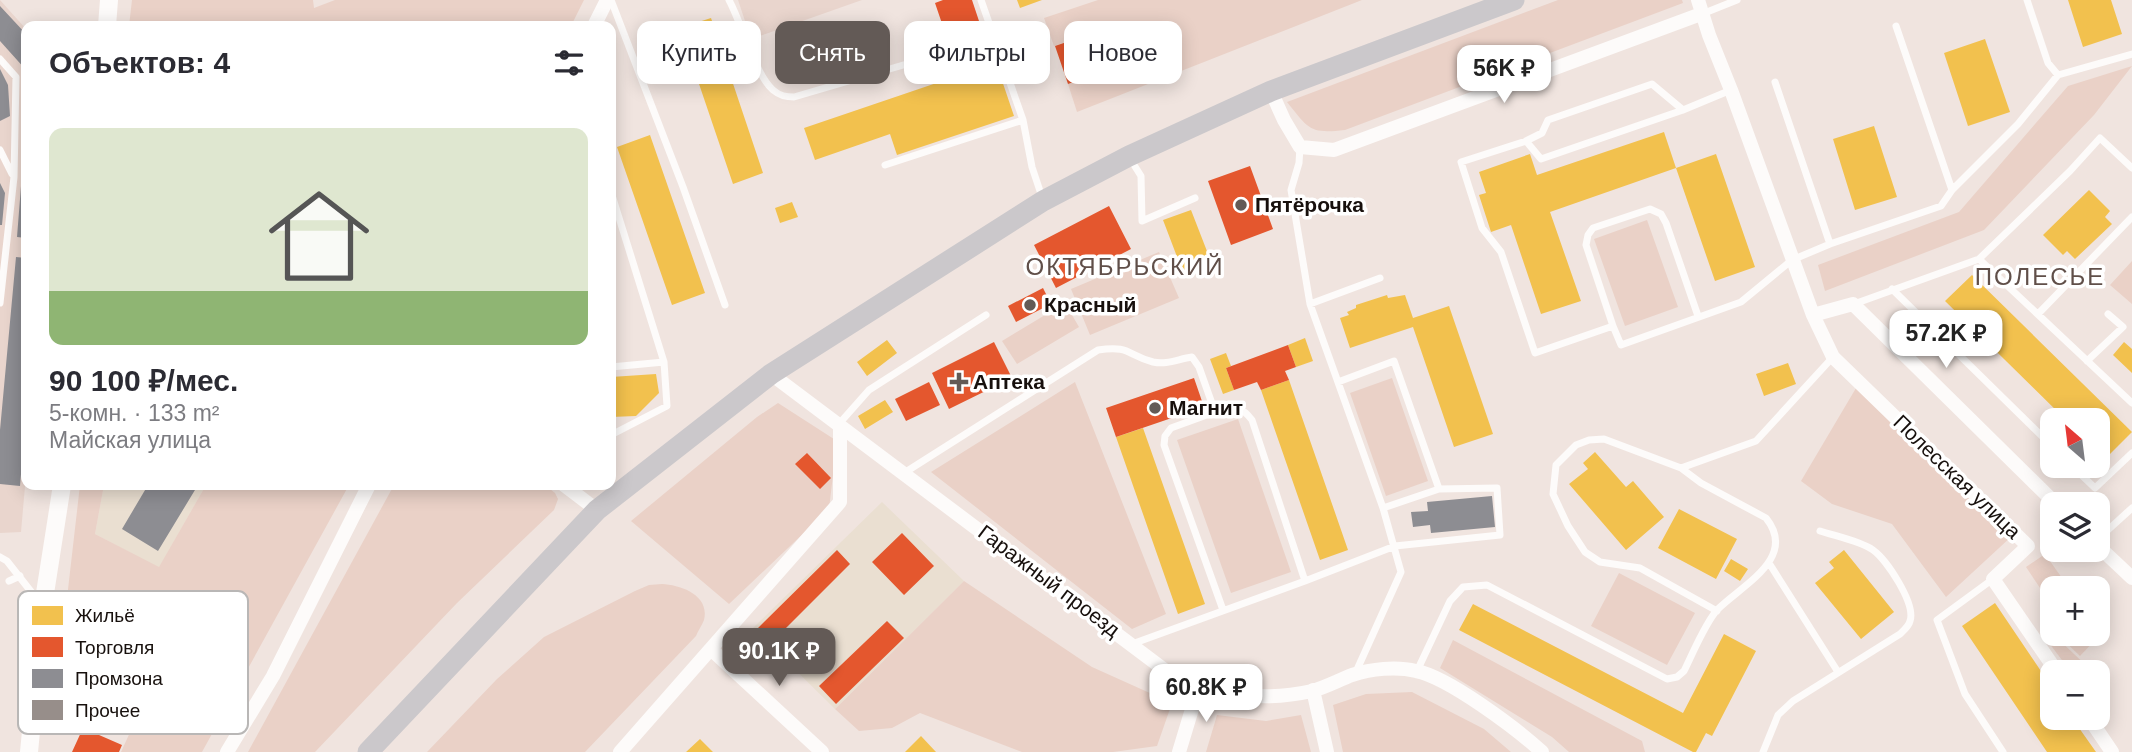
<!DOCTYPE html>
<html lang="ru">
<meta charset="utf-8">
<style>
:root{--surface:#fff;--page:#f7f7f7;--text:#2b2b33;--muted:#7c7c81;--line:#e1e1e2;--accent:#635a56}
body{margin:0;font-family:Helvetica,sans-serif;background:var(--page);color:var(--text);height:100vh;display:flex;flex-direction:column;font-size:26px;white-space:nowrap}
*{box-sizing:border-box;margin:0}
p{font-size:23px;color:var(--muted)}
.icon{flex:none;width:38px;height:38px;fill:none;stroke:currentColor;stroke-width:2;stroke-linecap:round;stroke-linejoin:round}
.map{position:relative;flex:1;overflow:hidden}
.sheet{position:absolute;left:21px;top:21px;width:595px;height:469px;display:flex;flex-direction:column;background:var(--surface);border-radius:14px;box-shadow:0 4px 18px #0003}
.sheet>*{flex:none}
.guide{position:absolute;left:637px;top:21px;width:665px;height:63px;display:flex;gap:14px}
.needle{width:46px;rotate:332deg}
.tools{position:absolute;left:2040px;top:408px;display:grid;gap:14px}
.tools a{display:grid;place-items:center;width:70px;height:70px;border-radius:14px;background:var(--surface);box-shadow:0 4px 18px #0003;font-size:35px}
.price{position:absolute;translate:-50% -60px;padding:0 16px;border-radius:14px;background:#fff;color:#222;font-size:23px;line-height:46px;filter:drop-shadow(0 2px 4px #0008)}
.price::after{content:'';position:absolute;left:50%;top:42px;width:21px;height:16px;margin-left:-10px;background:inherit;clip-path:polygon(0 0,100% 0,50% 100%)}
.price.on{background:var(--accent);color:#fff}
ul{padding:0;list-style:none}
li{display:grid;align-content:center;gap:14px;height:371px;padding:0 28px}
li+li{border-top:2px solid var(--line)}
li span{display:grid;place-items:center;height:217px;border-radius:14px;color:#555}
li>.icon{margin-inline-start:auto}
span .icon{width:126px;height:126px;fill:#fffc;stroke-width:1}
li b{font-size:30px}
h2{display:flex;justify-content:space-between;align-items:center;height:84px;padding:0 28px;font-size:30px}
.chip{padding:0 24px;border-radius:14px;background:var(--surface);box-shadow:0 4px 18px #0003;font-size:24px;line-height:63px}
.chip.on{background:var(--accent);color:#fff}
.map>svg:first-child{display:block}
.commercial{fill:#eadfd1}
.built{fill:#e9d5cd}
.green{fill:#ead1c7}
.homes{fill:#f2c14e}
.shops{fill:#e4572e}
.industry{fill:#8d8d92}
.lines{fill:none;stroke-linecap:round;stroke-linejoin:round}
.service{stroke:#fdfbfa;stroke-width:7}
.minor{stroke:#fdfbfa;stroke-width:14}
.tertiary{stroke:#fdfbfa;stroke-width:18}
.primary{stroke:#cbc8cb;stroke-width:21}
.poi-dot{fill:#635a56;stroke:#fff;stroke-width:2.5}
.labels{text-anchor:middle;stroke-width:7;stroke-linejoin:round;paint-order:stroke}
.poi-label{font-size:21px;font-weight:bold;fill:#17100d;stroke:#fff;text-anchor:start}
.street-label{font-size:21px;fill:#17100d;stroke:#fff}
.quarter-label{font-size:24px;letter-spacing:2px;fill:#604f49;stroke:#fff}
.key{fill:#fff;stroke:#b9b7b6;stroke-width:2}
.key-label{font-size:19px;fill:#17100d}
</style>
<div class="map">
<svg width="2132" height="752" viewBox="0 0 2132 752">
<rect width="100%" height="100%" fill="#f0e4df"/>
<!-- commercial -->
<path class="commercial" d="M104,485H206L159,568L95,534Z
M882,502L964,581L835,709L753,628Z"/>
<!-- built -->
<path class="built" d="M0,0L26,29V475L21,532L0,533Z
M738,0H862L751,39Z"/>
<!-- green -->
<path class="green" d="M132,0H313L314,8L335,0H584L571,26H129Z
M1098,0H1362L1077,112L1068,84L1094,76L1081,37L1054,46L1044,18Z
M1558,0H1682L1683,3L1345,130C1309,134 1309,129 1287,102Z
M2132,66L2094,115L1984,230L1825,291L1818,265L1959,212L2068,86Z
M1647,220L1678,307L1625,326L1594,239Z
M1159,252L1179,298L1090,335L1071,289Z
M2132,261V304L2110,285Z
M1065,303L1079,327L1017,364L1002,341Z
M1392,378L1428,481L1386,496L1350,393Z
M1075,382L1166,614L1132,629L931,472Z
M1859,383L2012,536L1946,597L1892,524L1832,504L1801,481Z
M778,403L837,441L829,509L729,604L631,521L757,417Z
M1238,419L1291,572L1231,593L1177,440Z
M80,485H104L95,534L159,567L206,485H349L202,752H121L143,704L101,686L65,675L60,659Z
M394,485H545L555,493L558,499L554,510L457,603L315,752H248Z
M2045,554L2069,588H2053V601L2050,603L2026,567Z
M1619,573L1695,613L1667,665L1591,626Z
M964,581L1092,667L1172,703L1157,746L1113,752H1022L920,713L892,728L859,731L835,709Z
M662,584C681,585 710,595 704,620C702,625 698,631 696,636L585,752H427L497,679L544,637L635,591L649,585Z
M2050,630L2053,634L2093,672H2071L2043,635Z
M2057,634H2098L2099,636L2080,656Z
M1453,640L1642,741L1645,752H1569L1552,737L1440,668Z
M1412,692L1484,729L1511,752H1343L1333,705L1366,694Z
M1217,715L1266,721L1301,715L1311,752H1206Z"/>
<!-- homes -->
<path class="homes" d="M1017,0H1042L1020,8Z
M2068,0H2111L2122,34L2083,47Z
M711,18L763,173L733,184L680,28Z
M1985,39L2010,112L1968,126L1944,53Z
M991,48L1014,116L897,155L890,134L815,160L804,128L963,74L958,59Z
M1874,126L1897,197L1855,210L1833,139Z
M1664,132L1676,168L1550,212L1581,301L1541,314L1511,225L1491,232L1479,195L1486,193L1479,172L1530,154L1537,175Z
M650,135L705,293L672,305L617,147Z
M1716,154L1755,267L1715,281L1676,168Z
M2089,190L2110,211L2105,217L2112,224L2075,259L2067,251L2063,255L2043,235Z
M792,202L798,217L780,223L775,208Z
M1191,210L1212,264L1184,275L1163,220Z
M1972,275L2132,432L2106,458L2098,451V420H2066L1945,301Z
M1387,295L1388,298L1405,295L1413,318L1449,306L1493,434L1454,447L1413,327L1350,348L1340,318L1349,315L1347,312L1356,308V305Z
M1305,338L1313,361L1296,367L1288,345Z
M887,340L897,353L867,376L857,362Z
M2124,342L2132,349V373L2113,355Z
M1226,353L1231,366L1226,368L1234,390L1223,394L1210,359Z
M1788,363L1796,384L1764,396L1756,374Z
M656,374L659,393L636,416L611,417V377Z
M1289,380L1348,550L1320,560L1261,390Z
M885,400L893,412L865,429L858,416Z
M1143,428L1205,604L1178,614L1116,437Z
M1595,452L1626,487L1633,481L1664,517L1626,550L1569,484L1588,469L1583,463Z
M1679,509L1737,539L1716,579L1658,548Z
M1844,550L1894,612L1861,639L1815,583L1834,568L1829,562Z
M1731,559L1748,569L1740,581L1724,571Z
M1995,603L2053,689V718H2072L2096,752H2047L1962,626Z
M1473,604L1683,713L1724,634L1756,651L1712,736L1706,733L1696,752H1693L1459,630Z
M921,736L936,752H905Z
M700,739L713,752H686Z"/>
<!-- shops -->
<path class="shops" d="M943,0H972L986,42L952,53L935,3Z
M1081,37L1093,75L1068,84L1055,46Z
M1250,166L1273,229L1231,245L1208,181Z
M1109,206L1131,249L1056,288L1034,245Z
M1043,288L1051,304L1016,322L1008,306Z
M994,342L1012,378L949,409L932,373Z
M1288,345L1296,367L1285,371L1289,380L1261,390L1257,382L1234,390L1226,368Z
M1194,378L1204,407L1116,437L1106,408Z
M929,382L940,405L906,421L895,399Z
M807,453L831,478L820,489L795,464Z
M902,533L934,566L904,595L872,562Z
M837,550L850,564L781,633L793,646L784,655L757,629Z
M887,621L904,638L836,704L819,686Z
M83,728L122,745L119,752H72Z"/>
<!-- industry -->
<path class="industry" d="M0,6L26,34V70L0,41Z
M0,69L8,85L10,116L0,121Z
M24,148H26V238L17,237Z
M0,183L5,193L2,225H0Z
M16,257L26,258V415L20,486L0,484V430Z
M148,485H198L158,551L122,529Z
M1492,496L1495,527L1431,533L1430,525L1413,527L1411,512L1428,511L1427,502Z"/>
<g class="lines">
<!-- service -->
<path class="service" d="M611,0L683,187L725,305
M729,0C742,24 755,74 773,90C780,96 786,97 794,97L934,56
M981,0L1023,120L1032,167L1043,200
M2027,0L2048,63L2058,75
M1702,14L1737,0
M1896,26L1952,190
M0,59L16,77L14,177L0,303
M1775,82L1830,244
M1731,90L1683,110L1541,159L1526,141L1461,162L1482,228L1501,252L1535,353L1613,326L1621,345L1741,302L1792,260L1830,244L1941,206L1952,190L2018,124L2058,75L2132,54
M1526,141L1542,133L1548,120L1652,84L1683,110
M1300,147L1299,163L1291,190L1310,304L1383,508L1401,572L1355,674
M0,150L12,174
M1129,157L1141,176L1142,221L1195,198
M885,165L1023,120
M611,192L664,362L611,367
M1979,259L2132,403
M1892,289L2053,447
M1310,304L1380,278
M1854,304L1979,259L2070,171L2100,138L2132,168
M2038,314L2132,217
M1613,326L1586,245L1588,235L1593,228L1650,209L1661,214L1666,223L1698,316
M2087,361L2123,327L2108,314
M1215,412L1171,428L1165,436L1164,445L1223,610
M838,425L869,390L986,315
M611,435L667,406L664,362
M2072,466L2095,488L2132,453
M1681,468L1604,439L1589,440L1576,445L1556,465L1553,494L1568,526L1585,552L1600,562L1640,568L1717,611
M904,473L1098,350C1130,345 1127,355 1153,362C1167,365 1178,359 1192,357L1199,367L1215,412C1234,408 1240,404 1252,420L1305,581L1395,546L1500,535L1497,488L1439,489L1394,361L1338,382
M1383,508L1439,489
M2098,539L2132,508
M0,557L7,561L40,603
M1769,563L1838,672
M1993,579L1937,620L1965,694L2003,752
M9,581L20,576
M1132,644L1305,581
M1417,671L1450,601L1463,587L1487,585L1667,679L1677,677L1684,671C1692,655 1706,621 1718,609C1742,585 1798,558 1766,518L1701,483L1681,468L1756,441L1833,357
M1763,752L1778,715L1793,701L1900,634C1904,630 1909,626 1910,621C1916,604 1887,560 1873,550C1860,541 1835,536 1820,531"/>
<!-- minor -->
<path class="minor" d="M1698,0L1709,35L1731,90L1813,315L1833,357L2028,546L1993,579L2057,672
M594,26L607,0
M1271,91L1284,120L1300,147L1334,150L1701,14
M1813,315L1853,304L2056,504
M771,374L1166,671C1215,694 1258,703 1312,691C1326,687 1339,680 1352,675C1371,669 1396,666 1416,671C1448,677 1517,729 1542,752
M564,485L597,510
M2098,546L2132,578
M712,650L822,752
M1313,690L1327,752
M2089,718L2112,752
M227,752L273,676L369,485
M620,752L840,502V428
M1179,752L1199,686"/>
<!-- tertiary -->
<path class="tertiary" d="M107,26L109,0
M29,752L43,606L62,485"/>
<!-- primary -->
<path class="primary" d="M368,752L597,510L771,374L1043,201L1129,156L1271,91L1514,0"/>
</g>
<!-- markers -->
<g class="poi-dot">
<circle cx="1241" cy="205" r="7"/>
<circle cx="1030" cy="305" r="7"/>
<path d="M955.5 371.5h7v7h7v7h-7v7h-7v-7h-7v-7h7z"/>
<circle cx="1155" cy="408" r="7"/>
</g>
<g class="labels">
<!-- poi labels -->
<g class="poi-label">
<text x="1255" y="212">Пятёрочка</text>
<text x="1044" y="312">Красный</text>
<text x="973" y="389">Аптека</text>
<text x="1169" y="415">Магнит</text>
</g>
<!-- street labels -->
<g class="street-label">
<text transform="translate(1957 477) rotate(44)" y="7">Полесская улица</text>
<text transform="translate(1049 581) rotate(37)" y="7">Гаражный проезд</text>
</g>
<!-- quarter labels -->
<g class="quarter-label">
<text x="1125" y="275">ОКТЯБРЬСКИЙ</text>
<text x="2040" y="285">ПОЛЕСЬЕ</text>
</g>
</g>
<!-- legend -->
<rect x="18" y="591" width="230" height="143" rx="10" class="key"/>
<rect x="32" y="606" width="31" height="19" fill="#f2c14e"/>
<rect x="32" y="637" width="31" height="20" fill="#e4572e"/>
<rect x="32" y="669" width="31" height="19" fill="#8d8d92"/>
<rect x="32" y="700" width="31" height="20" fill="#978e8a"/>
<g class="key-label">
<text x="75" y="622">Жильё</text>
<text x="75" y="654">Торговля</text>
<text x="75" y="685">Промзона</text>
<text x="75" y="717">Прочее</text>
</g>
</svg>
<div class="tools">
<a><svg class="needle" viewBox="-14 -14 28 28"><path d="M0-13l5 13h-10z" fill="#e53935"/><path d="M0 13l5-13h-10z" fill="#7c7c81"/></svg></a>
<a><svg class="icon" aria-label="layers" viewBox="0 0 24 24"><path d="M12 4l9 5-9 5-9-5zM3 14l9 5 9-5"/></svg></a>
<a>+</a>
<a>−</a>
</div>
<b class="price" style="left:1504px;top:105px">56K ₽</b>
<b class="price" style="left:1946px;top:370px">57.2K ₽</b>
<b class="price on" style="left:779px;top:688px">90.1K ₽</b>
<b class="price" style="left:1206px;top:724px">60.8K ₽</b>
<div class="guide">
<a class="chip">Купить</a>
<a class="chip on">Снять</a>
<a class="chip">Фильтры</a>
<a class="chip">Новое</a>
</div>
<section class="sheet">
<h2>Объектов: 4<svg class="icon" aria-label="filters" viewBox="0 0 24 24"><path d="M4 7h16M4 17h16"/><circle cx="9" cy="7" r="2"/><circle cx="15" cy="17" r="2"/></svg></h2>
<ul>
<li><span style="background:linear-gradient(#dfe7d0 75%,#8fb573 0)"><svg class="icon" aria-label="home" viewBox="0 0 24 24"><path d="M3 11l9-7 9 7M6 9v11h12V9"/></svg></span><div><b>90 100 ₽/мес.</b><p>5-комн. · 133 m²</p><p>Майская улица</p></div></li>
</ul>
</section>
</div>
